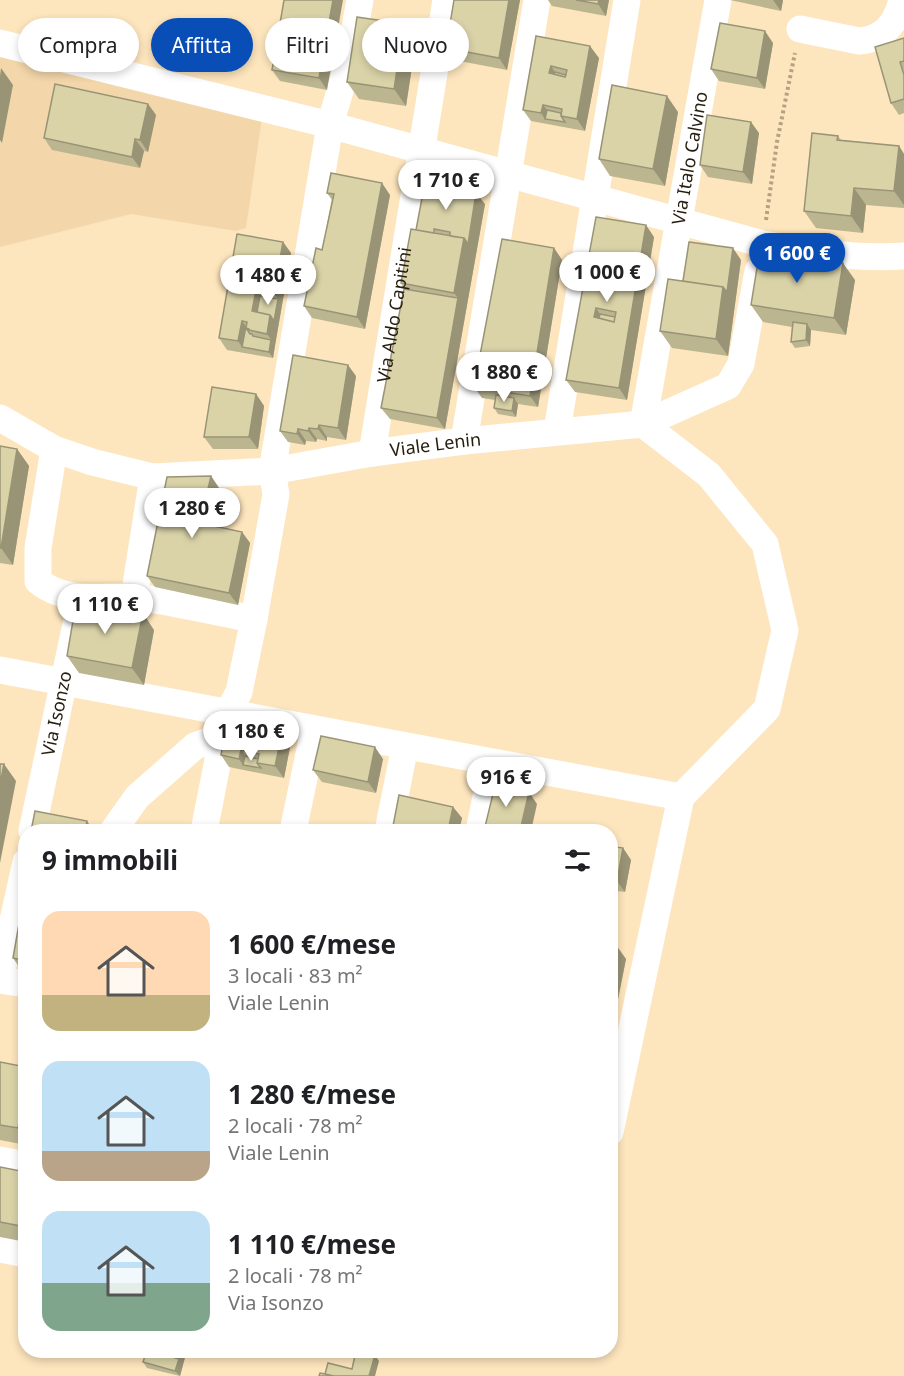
<!DOCTYPE html>
<html lang="it">
<meta charset="utf-8">
<style>
:root{--surface:#fff;--page:#f2f2f2;--text:#202124;--muted:#757577;--accent:#094db7}
body{margin:0;font-family:"Noto Sans",sans-serif;background:var(--page);color:var(--text);height:100vh;display:flex;flex-direction:column;font-size:22px;white-space:nowrap}
*{box-sizing:border-box;margin:0}
p{font-size:20px;color:var(--muted)}
.icon{flex:none;width:33px;height:33px;fill:none;stroke:currentColor;stroke-width:2;stroke-linecap:round;stroke-linejoin:round}
.map{position:relative;flex:1;overflow:hidden}
.sheet{position:absolute;left:18px;top:824px;width:600px;height:534px;display:flex;flex-direction:column;background:var(--surface);border-radius:24px;box-shadow:0 3px 9px #0003}
.sheet>*{flex:none}
.guide{position:absolute;left:18px;top:18px;width:600px;height:54px;display:flex;gap:12px}
.price{position:absolute;translate:-50% -51px;padding:0 14px;border-radius:21px;background:#fff;color:#222;font-size:20px;line-height:39px;filter:drop-shadow(0 2px 3px #0008)}
.price::after{content:'';position:absolute;left:50%;top:36px;width:18px;height:14px;margin-left:-9px;background:inherit;clip-path:polygon(0 0,100% 0,50% 100%)}
.price.active{background:var(--accent);color:#fff}
ul{padding:0;list-style:none}
li{display:flex;align-items:center;gap:18px;height:150px;padding:0 24px}
li span{display:grid;place-items:center;flex:none;width:168px;height:120px;border-radius:18px;color:#555}
li>.icon{margin-inline-start:auto}
span .icon{width:72px;height:72px;fill:#fffc;stroke-width:1}
li b{font-size:26px}
h2{display:flex;justify-content:space-between;align-items:center;height:72px;padding:0 24px;font-size:26px}
.tag{padding:0 21px;border-radius:27px;background:var(--surface);box-shadow:0 3px 9px #0003;font-size:21px;line-height:54px}
.tag.active{background:var(--accent);color:#fff}
.map>svg:first-child{display:block}
.built{fill:#f3d7aa}
.lines{fill:none;stroke-linecap:round;stroke-linejoin:round}
.path{stroke:#b5a283;stroke-width:4;stroke-dasharray:3 3;stroke-linecap:butt}
.minor{stroke:#fff;stroke-width:27}
.wall{fill:#bbb590}
.shaded-wall{fill:#999476}
.building{fill:#dad3a8;stroke:#999476;stroke-width:1.5;fill-rule:evenodd}
.labels{text-anchor:middle;stroke-width:5;stroke-linejoin:round;paint-order:stroke}
.street-label{font-size:18px;fill:#251d0e;stroke:#fef4e5}
</style>
<div class="map">
<svg width="904" height="1376" viewBox="0 0 904 1376">
<rect width="100%" height="100%" fill="#fde5bd"/>
<!-- built -->
<path class="built" d="M0,54L262,118L246,228L236,231L131,214L0,247Z"/>
<g class="lines">
<!-- path -->
<path class="path" d="M766,220L777,142L795,53"/>
<!-- minor -->
<g class="minor">
<path d="M800,29L859,41C885,39 896,23 902,0"/>
<path d="M0,43L330,125L763,244C810,252 856,259 904,256"/>
<path id="s1" d="M0,418L54,449L92,462L153,477L272,471L372,453L464,441L643,424L728,386L741,364L758,271"/>
<path d="M557,431L627,0"/>
<path d="M464,441L537,0"/>
<path d="M54,449L38,548V581C67,605 102,594 136,597C175,602 215,612 254,619"/>
<path id="s2" d="M372,453L446,0"/>
<path d="M134,597L153,477"/>
<path d="M0,670L681,797"/>
<path id="s3" d="M32,831L76,624"/>
<path d="M113,831L137,797L195,746L222,736"/>
<path d="M204,831L227,714L239,692L254,619L276,494L272,471L330,125L349,60L360,0"/>
<path d="M293,831L314,730"/>
<path d="M388,831L405,746"/>
<path d="M479,831L493,763"/>
<path d="M0,979L26,862"/>
<path d="M0,980L26,984"/>
<path id="s4" d="M610,1132L681,797L767,709L785,630L765,544L709,475L643,424L718,0"/>
<path d="M0,1160L26,1165"/>
<path d="M0,1249L26,1254"/>
</g>
</g>
<!-- wall -->
<path class="wall" d="M284,0L327,90L280,81L272,70Z
M454,0H520L507,70L454,60L446,48Z
M548,0H609L606,16L552,6Z
M730,0H783L781,11Z
M404,24L416,41L406,106L359,99L347,82Z
M536,36L599,58L585,131L531,121L523,110Z
M904,38V113L899,115L891,103Z
M773,43L765,89L719,81L711,69Z
M148,104L156,115L148,152L144,151L140,168L52,150L44,138Z
M678,112L665,186L610,176L599,159Z
M759,133L752,184L708,177L700,165Z
M838,136L841,140L899,146L904,154V208L866,205L863,233L816,228L804,211Z
M327,193L390,195L365,329L312,318L304,306L322,250L332,200Z
M485,204L445,429L390,419L381,408L404,289L401,283L416,230Z
M596,217L654,237L627,400L575,392L566,380Z
M237,234L283,242L291,253L273,358L227,350L219,338Z
M554,248L562,260L538,407L518,404L516,417L498,414L494,408L495,400L482,398L474,387Z
M741,260L728,356L672,348L660,331L683,281Z
M855,280L846,335L811,330L810,346L795,348L791,342L792,327L763,322L751,305Z
M356,376L346,440L327,437V441L317,439L316,442L306,441L305,445L288,442L280,431Z
M256,394L264,406L258,449H213L204,437Z
M0,446L17,449L29,466L13,565L0,563Z
M211,476L219,488L211,525L242,532L250,543L238,605L155,587L147,576Z
M154,630L144,685L79,673L67,656Z
M292,737L284,778L229,767L221,755Z
M383,759L376,793L322,782L313,770Z
M453,807L462,818L459,831H396L393,826Z
M610,846L623,848L631,860L625,892L610,890Z
M26,901V971L21,970L13,958Z
M610,941L626,959L617,1004L610,1003Z
M0,1062L26,1067V1145L0,1140Z
M0,1167L26,1172V1242L0,1237Z
M146,1350H187L180,1376L147,1368L143,1362Z"/>
<!-- shaded-wall -->
<path class="shaded-wall" d="M333,0H343L327,90L319,78Z
M509,0H520L507,70L499,58Z
M599,0H609L606,16L598,4Z
M773,0H783L781,11Z
M404,24L416,41L406,106L394,89Z
M765,31L773,43L765,89L757,78Z
M590,46L599,58L585,131L577,119Z
M551,66L559,78L549,73Z
M1,68L13,85L2,143L0,140V76Z
M667,96L678,112L665,186L653,169Z
M148,104L156,115L148,152L140,140Z
M543,105L552,116L545,119L541,113Z
M751,122L759,133L752,184L743,172Z
M135,139L144,151L140,168L132,157Z
M899,146L904,154V205L894,191Z
M382,183L390,195L365,329L357,317Z
M854,188L866,205L863,233L851,216Z
M476,193L485,204L445,429L437,418L458,298L454,293L464,238Z
M646,225L654,237L627,400L619,388Z
M283,242L291,253L282,305L274,293L276,278L282,275L278,270Z
M554,248L562,260L538,407L530,396Z
M733,248L741,260L728,356L716,339L723,287Z
M843,263L855,280L846,335L834,318Z
M261,266L269,278L259,275Z
M256,290L264,302L261,318L252,311Z
M278,299L282,305L275,345L267,334L270,315Z
M596,308L604,320L594,317Z
M242,321L247,328H246L242,347L238,341Z
M807,324L811,330L810,346L806,340Z
M271,340L275,345L273,358L269,352Z
M348,365L356,376L346,440L338,428Z
M256,394L264,406L258,449L249,437Z
M514,398L518,404L516,417L512,411Z
M319,425L327,437V441L318,429Z
M309,428L317,439L316,442L308,431Z
M298,429L306,441L305,445L297,434Z
M17,449L29,466L13,565L1,548Z
M211,476L219,488L209,535L200,523Z
M242,532L250,543L238,605L229,593Z
M143,613L154,630L144,685L132,668Z
M284,725L292,737L284,778L275,766Z
M375,747L383,759L376,793L368,782Z
M241,750L249,762L243,765L239,759Z
M4,764L16,781L0,863V784Z
M512,780L520,792L510,788Z
M529,792L537,804L531,831H520Z
M453,807L462,818L459,831H448Z
M87,821L94,831H85Z
M623,848L631,860L625,892L617,881Z
M614,942L626,959L617,1004L610,995V950Z
M24,1093L26,1095V1139L18,1128Z
M176,1350H187L180,1376L175,1371L179,1359L175,1353Z
M375,1355L379,1361L375,1376H369Z"/>
<!-- building -->
<path class="building" d="M284,0H333L319,78L272,70Z
M454,0H509L499,58L446,48Z
M576,0H599L598,4Z
M357,17L404,24L394,89L347,82Z
M720,23L765,31L757,78L711,69Z
M536,36L590,46L577,119L561,116L562,109L543,105L541,113L523,110ZM551,66L567,70L565,77L549,73Z
M904,38V61L900,62L904,75V99L891,103L875,47Z
M555,72L566,75L565,77L554,74Z
M55,84L148,104L140,140L135,139L132,157L44,138Z
M612,85L667,96L653,169L599,159Z
M547,110L561,113V116L565,122L545,119Z
M707,115L751,122L743,172L700,165Z
M812,133L838,136L837,140L899,146L894,191L854,188L851,216L804,211Z
M331,173L382,183L357,317L304,306L316,248L322,250L334,194L327,193Z
M425,182L476,193L468,244L464,238L450,236V232L434,229V233L416,230Z
M596,217L646,225L619,388L566,380ZM596,308L616,312L614,322L594,317Z
M411,229L464,238L454,293L401,283Z
M237,234L283,242L278,270L261,266L259,275L276,278L274,293L256,290L252,311L270,315L267,334L249,330V329L246,328L247,322L242,321L238,341L219,338Z
M502,239L554,248L530,396L474,387Z
M689,242L733,248L727,292L723,287L683,281Z
M760,249L843,263L834,318L751,305Z
M265,272L282,275L280,284L276,278L264,276Z
M668,279L723,287L716,339L660,331Z
M404,289L458,298L437,418L381,408Z
M260,296L278,299L274,321L270,315L257,312Z
M600,314L615,317L614,322L599,318Z
M793,322L807,324L806,340L791,342Z
M246,326V328L250,334H252L253,336L271,340L269,352L242,347Z
M293,355L348,365L338,428L319,425L318,429L309,428L308,431L298,429L297,434L280,431Z
M212,387L256,394L249,437H204Z
M496,395L514,398L512,411L494,408Z
M0,446L17,449L1,548H0Z
M211,476L200,523L242,532L229,593L147,576L167,477Z
M76,603L143,613L132,668L67,656Z
M229,714L284,725L275,766L257,763L259,754L241,750L239,759L221,755Z
M321,736L375,747L368,782L313,770Z
M245,756L258,759L257,763L261,768L243,765Z
M0,764H4L0,784Z
M497,777L512,780L510,788L529,792L520,831H484Z
M399,795L453,807L448,831H417L393,826Z
M35,811L87,821L85,831H31Z
M610,846L623,848L617,881L610,879Z
M26,859V877L22,876Z
M23,901H26V961L13,958Z
M610,941L614,942L610,961Z
M0,1062L26,1067V1094L24,1093L18,1128L0,1125Z
M0,1167L26,1172V1227L0,1222Z
M147,1350L179,1359L175,1371L143,1362Z
M163,1350H176L175,1353Z
M356,1351L375,1355L369,1376H334L325,1374L328,1363L352,1369Z
M320,1373L334,1376H319Z"/>
<g class="labels">
<!-- street labels -->
<g class="street-label">
<text dy="6" stroke="none"><textPath href="#s4" startOffset="1077">Via Italo Calvino</textPath></text>
<text dy="6" stroke="none"><textPath href="#s2" startOffset="140">Via Aldo Capitini</textPath></text>
<text dy="6" stroke="none"><textPath href="#s1" startOffset="450">Viale Lenin</textPath></text>
<text dy="6" stroke="none"><textPath href="#s3" startOffset="120">Via Isonzo</textPath></text>
</g>
</g>
</svg>
<b class="price" style="left:446px;top:211px">1 710 €</b>
<b class="price active" style="left:797px;top:284px">1 600 €</b>
<b class="price" style="left:607px;top:303px">1 000 €</b>
<b class="price" style="left:268px;top:306px">1 480 €</b>
<b class="price" style="left:504px;top:403px">1 880 €</b>
<b class="price" style="left:192px;top:539px">1 280 €</b>
<b class="price" style="left:105px;top:635px">1 110 €</b>
<b class="price" style="left:251px;top:762px">1 180 €</b>
<b class="price" style="left:506px;top:808px">916 €</b>
<div class="guide">
<a class="tag">Compra</a>
<a class="tag active">Affitta</a>
<a class="tag">Filtri</a>
<a class="tag">Nuovo</a>
</div>
<section class="sheet">
<h2>9 immobili<svg class="icon" aria-label="filters" viewBox="0 0 24 24"><path d="M4 7h16M4 17h16"/><circle cx="9" cy="7" r="2"/><circle cx="15" cy="17" r="2"/></svg></h2>
<ul>
<li><span style="background:linear-gradient(#ffd9b3 70%,#c2b280 0)"><svg class="icon" aria-label="home" viewBox="0 0 24 24"><path d="M3 11l9-7 9 7M6 9v11h12V9"/></svg></span><div><b>1 600 €/mese</b><p>3 locali · 83 m²</p><p>Viale Lenin</p></div></li>
<li><span style="background:linear-gradient(#bfe0f5 75%,#b9a48a 0)"><svg class="icon" aria-label="home" viewBox="0 0 24 24"><path d="M3 11l9-7 9 7M6 9v11h12V9"/></svg></span><div><b>1 280 €/mese</b><p>2 locali · 78 m²</p><p>Viale Lenin</p></div></li>
<li><span style="background:linear-gradient(#bfe0f5 60%,#7fa58c 0)"><svg class="icon" aria-label="home" viewBox="0 0 24 24"><path d="M3 11l9-7 9 7M6 9v11h12V9"/></svg></span><div><b>1 110 €/mese</b><p>2 locali · 78 m²</p><p>Via Isonzo</p></div></li>
</ul>
</section>
</div>
